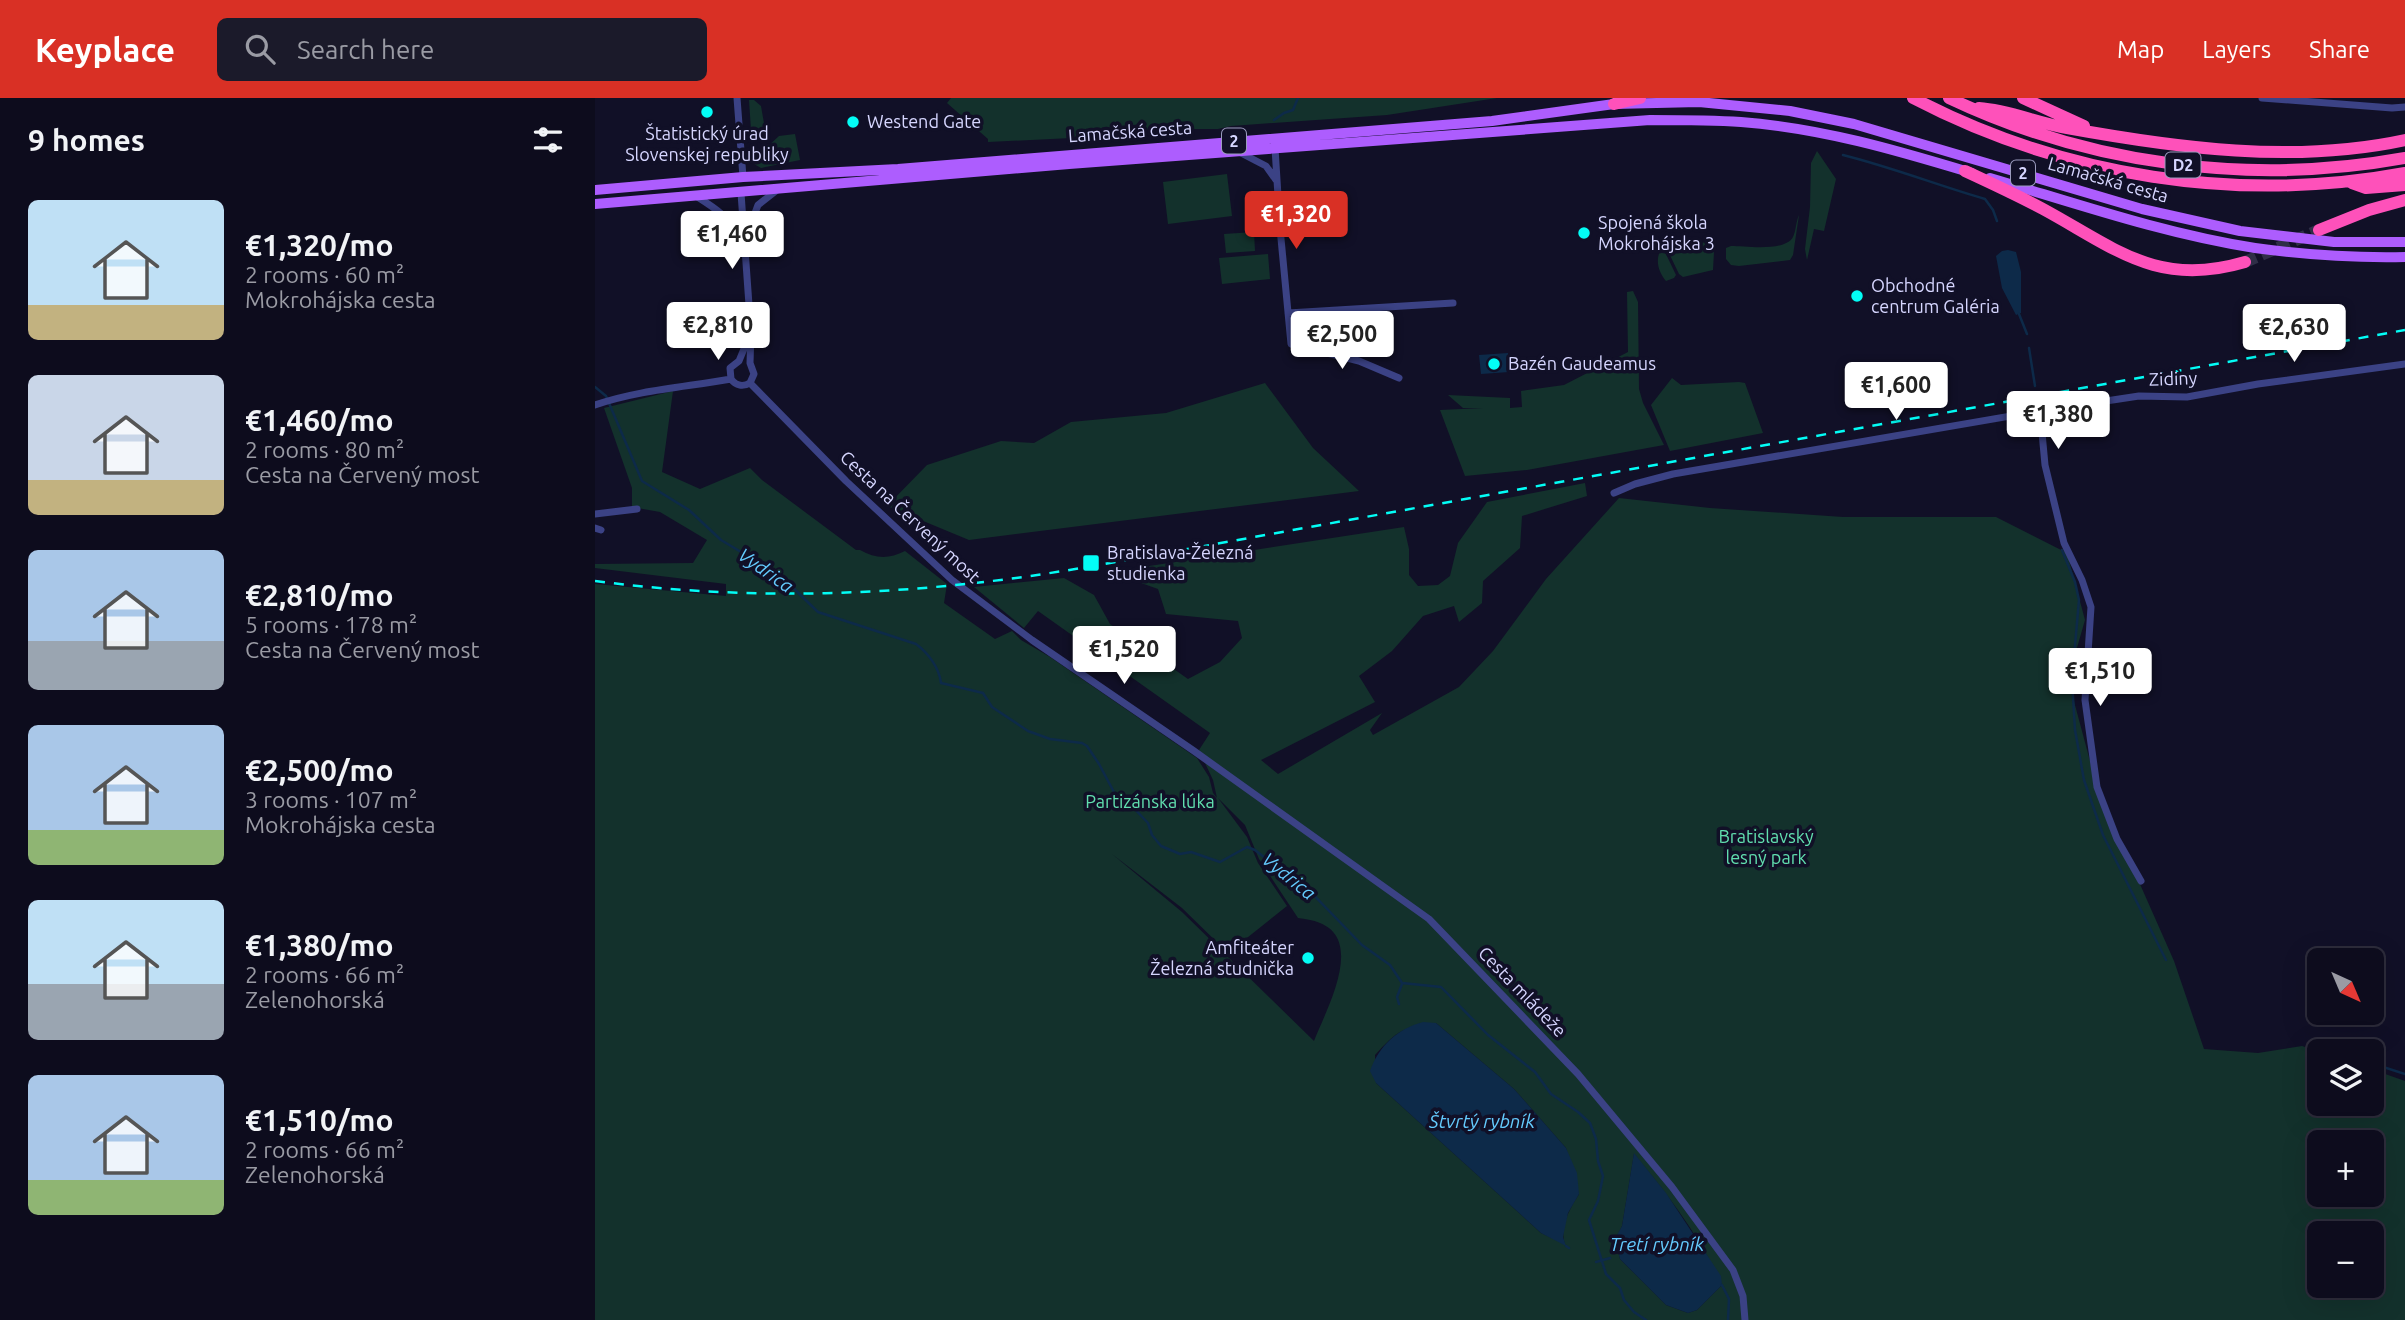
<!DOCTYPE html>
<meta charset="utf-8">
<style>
:root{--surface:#0d0c1d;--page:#1b1a2a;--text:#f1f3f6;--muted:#9a9ba4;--line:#2d2c3b;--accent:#d93025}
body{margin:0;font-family:Ubuntu,sans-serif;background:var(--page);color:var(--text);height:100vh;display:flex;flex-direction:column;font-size:26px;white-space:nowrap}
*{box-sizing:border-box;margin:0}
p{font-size:23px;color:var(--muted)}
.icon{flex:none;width:38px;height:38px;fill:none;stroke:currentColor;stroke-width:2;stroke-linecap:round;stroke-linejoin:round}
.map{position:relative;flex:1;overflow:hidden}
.sheet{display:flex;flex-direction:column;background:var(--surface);width:595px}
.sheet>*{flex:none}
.needle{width:46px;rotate:136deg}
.tools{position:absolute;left:1712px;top:850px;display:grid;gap:14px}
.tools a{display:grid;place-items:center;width:77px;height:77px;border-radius:10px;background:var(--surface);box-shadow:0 7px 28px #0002,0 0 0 2px var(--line);font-size:35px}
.price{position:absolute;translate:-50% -60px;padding:0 16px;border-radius:7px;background:#fff;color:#222;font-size:23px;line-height:46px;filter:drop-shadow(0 2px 4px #0008)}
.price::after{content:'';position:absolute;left:50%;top:42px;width:21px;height:16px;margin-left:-10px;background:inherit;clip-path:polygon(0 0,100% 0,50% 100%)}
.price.selected{background:var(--accent);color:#fff}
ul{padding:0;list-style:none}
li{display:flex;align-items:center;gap:21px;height:175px;padding:0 28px}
li span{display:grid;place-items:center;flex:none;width:196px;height:140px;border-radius:10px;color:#555}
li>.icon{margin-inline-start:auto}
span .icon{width:84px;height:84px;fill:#fffc;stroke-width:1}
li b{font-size:30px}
h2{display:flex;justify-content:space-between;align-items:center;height:84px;padding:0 28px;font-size:30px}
header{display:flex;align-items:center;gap:42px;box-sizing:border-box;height:98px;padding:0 35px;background:var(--accent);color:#fff}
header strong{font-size:33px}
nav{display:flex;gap:38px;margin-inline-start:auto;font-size:24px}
.search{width:490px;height:63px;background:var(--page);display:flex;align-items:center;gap:18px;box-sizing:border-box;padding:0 24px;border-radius:10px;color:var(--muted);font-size:26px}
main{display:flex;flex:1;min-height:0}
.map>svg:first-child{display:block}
.green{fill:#13312c;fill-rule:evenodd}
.water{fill:#0d2a49}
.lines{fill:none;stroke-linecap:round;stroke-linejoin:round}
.stream{stroke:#0d2a49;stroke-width:2.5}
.highway-tunnel{stroke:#2f2e47;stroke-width:12;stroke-dasharray:12 6;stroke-linecap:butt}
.street{stroke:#3b4285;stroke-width:7}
.primary{stroke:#ad5dfe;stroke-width:10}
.highway{stroke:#fe51ba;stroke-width:12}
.rail{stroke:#03fdf6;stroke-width:2.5;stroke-dasharray:10 9;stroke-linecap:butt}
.poi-dot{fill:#03fdf6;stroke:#111027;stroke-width:2.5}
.labels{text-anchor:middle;stroke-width:7;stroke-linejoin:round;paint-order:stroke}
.shield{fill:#111027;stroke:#9b9bbe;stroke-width:2}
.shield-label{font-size:16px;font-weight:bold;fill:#d6d6ff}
.poi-label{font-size:18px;fill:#d6d6ff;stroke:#111027;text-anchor:start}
.street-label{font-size:18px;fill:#d6d6ff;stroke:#111027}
.park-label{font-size:18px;fill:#61dfaf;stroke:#111027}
.water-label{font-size:19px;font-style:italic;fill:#64cbfe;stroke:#111027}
</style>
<header>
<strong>Keyplace</strong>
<div class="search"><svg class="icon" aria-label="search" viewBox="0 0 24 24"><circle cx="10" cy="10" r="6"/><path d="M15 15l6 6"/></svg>Search here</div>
<nav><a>Map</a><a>Layers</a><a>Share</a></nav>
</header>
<main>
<section class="sheet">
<h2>9 homes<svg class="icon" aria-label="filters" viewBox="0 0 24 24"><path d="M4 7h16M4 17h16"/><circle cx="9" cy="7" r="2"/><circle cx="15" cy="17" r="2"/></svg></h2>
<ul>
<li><span style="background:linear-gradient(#bfe0f5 75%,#c2b280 0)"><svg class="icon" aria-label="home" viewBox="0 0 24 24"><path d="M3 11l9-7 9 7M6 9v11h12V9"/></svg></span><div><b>€1,320/mo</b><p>2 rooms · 60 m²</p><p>Mokrohájska cesta</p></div></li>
<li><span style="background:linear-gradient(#c9d6e8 75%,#c2b280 0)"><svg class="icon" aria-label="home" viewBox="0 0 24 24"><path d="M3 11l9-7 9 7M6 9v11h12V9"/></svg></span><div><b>€1,460/mo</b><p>2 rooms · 80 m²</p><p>Cesta na Červený most</p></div></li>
<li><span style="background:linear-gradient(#a9c7e8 65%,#9aa5b1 0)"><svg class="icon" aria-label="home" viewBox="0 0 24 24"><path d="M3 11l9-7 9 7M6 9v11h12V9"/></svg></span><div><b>€2,810/mo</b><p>5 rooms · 178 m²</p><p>Cesta na Červený most</p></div></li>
<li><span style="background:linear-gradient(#a9c7e8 75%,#8fb573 0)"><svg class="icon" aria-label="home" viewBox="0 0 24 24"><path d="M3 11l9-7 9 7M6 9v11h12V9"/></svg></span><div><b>€2,500/mo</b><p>3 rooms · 107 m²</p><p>Mokrohájska cesta</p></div></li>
<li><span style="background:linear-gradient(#bfe0f5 60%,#9aa5b1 0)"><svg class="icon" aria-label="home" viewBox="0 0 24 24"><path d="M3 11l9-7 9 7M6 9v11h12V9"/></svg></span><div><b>€1,380/mo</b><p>2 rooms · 66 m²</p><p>Zelenohorská</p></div></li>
<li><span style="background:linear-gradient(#a9c7e8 75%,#8fb573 0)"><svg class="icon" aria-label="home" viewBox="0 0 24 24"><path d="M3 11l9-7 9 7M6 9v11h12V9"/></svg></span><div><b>€1,510/mo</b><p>2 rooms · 66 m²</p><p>Zelenohorská</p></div></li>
</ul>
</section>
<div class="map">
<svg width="1810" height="1222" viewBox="0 0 1810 1222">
<rect width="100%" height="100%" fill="#111027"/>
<!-- green -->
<path class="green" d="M356,0H902L792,17L636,28L623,31H561L476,40L393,44V41L352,5Z
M154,2H159L166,8L170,31L156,32Z
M200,36L205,62L166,70L159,66L156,56H165L175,65L180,60L171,50L184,38Z
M1222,53L1241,81L1229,133L1219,131L1212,162L1210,151L1215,109L1216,65Z
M632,76L637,118L573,126L568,84Z
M1204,117L1198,157L1195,162L1144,168L1136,167L1131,161V150L1136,148C1151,148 1190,154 1198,139C1201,133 1201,123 1204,117Z
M659,134L660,153L631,155L629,136Z
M1081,142L1112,145L1119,154L1118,172L1088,179L1084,176L1071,149V145Z
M1066,151L1070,154L1081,177L1079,180L1071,183C1063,173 1060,162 1066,151Z
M673,156L675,181L627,186L624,160Z
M1038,193L1043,204L1044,291L1048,305L1069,347L932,372L870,378L845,312L888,310H868L853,297L915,300V310L927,309L926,293L969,287L1033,254L1032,194Z
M1077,280L1086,287L1144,284L1150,285L1168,335L1075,353L1056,307Z
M670,285L718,350L764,393L374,442L292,408L332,367L406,343L439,345L476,324L571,315Z
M78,293L67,374L105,391L155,370L167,382L261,452H265C281,461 294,461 310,453L352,486L349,505L400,541L417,533L426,542L455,559L602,660L614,679L618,695L622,700L618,682L604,652L615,635L443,513L429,530L379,489L469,480L499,497L515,526L593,581L625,564L647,540L643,523L571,516L563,491L515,474L809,429L814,451V477L823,488L843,487L855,478L863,445L892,404L990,385L992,398L927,418L925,450L888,483L887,505L864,524L859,508L828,518L797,553L764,578L780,604L666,662L683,676L787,615L775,632L778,637L864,589L898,553L951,481L1024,400L1115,410L1248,419H1401L1472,455L1490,522L1473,581L1502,689L1579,863L1609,951L1663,955L1707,948L1724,954V1006H1776V971L1810,983V1222H0V486L131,498V486L0,470V466L98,465L112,442L65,414L37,409V390L9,310ZM623,700L650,727L664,761L703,820C710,821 718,822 725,825C770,843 731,912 719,943L587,814L517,756L587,810L633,855L692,808L663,765L652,739ZM841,925L919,991L971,1050L984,1096C975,1110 964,1130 970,1146L946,1135L781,985L780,957C802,933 809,928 841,925ZM1724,1045H1776V1097H1724ZM1039,1056C1073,1097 1105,1138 1127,1187L1102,1212L1093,1215L1071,1207L1025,1161L1021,1141L1027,1128ZM1724,1136H1776V1188H1724Z"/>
<!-- water -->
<path class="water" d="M1413,152L1421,154L1426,174V215L1421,217L1407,190L1401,158L1407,153Z
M913,255L914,274L886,276L884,257Z
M828,924L841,925L919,991L971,1050L982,1075L984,1096L973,1115L968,1139L971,1148L946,1135L781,985L775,973C784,948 802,931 828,924Z
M1039,1055L1071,1095L1126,1178L1127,1187L1102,1212L1093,1215L1071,1207L1025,1161L1020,1141L1027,1128Z"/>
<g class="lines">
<!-- stream -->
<path class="stream" d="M679,22L689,15L698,12L703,0
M1248,57C1296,69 1342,87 1390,101L1398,112L1402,123
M1424,216L1432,236
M1434,250L1440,288
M0,289L11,298L47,383L94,412L126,442L186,478L223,514L321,546C333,555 344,569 346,585L388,595L397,609L433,633L455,641L487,645L492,648L504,666L520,696L535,706L553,725L557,737L566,748L585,756L596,754L625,764L652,749L660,752L688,774L698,778L709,787L767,847L795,867L807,885L846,889L893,937L940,974L956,996L983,1014L995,1025L1001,1041L1003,1063L1008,1078L1003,1103L994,1122L1011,1176L1025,1190L1029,1202L1039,1214L1051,1222
M1443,301L1445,310
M1467,452L1480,484L1484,502L1477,582L1480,632L1489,682L1508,737L1571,862
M804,906L802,899L807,886
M1776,965L1810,976
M971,1148L974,1150
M1001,1164L1015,1160
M1127,1187L1134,1201L1133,1222"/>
<!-- highway-tunnel -->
<path class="highway-tunnel" d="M1650,164L1724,132"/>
<!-- street -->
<path class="street" d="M142,0L148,79
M1667,0L1797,10L1810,9
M680,50L685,130L696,246L764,263L804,280
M644,54L671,68L681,82
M101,98C123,112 134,119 146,142
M150,142L163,107L182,92
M693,215L858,205
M136,281C141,288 148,289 155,285L159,276L155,265L156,235L146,95
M136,281L135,270L144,263L155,236
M155,285L251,383L357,482L437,542L599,653L834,821L983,976L1077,1089L1138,1172L1148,1198L1150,1222
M0,307C44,292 91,289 136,281
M1445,313L1450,367L1469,445L1487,482L1496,509L1490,602L1502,689L1522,741L1546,783
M1019,395L1040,386L1078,376L1445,313L1544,298L1592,299L1663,286L1810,266
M0,416L42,411
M0,430L6,432"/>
<!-- primary -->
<path class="primary" d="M1395,80C1483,106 1570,136 1660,150C1710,157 1760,160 1810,159
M0,92L148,79L303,71L897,23L1019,6L1104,4L1195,13L1259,26L1547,111L1645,133L1739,144H1810
M0,106L474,66L1055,22C1085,22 1116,22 1146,24C1226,30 1301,52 1377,75"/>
<!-- highway -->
<path class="highway" d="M1318,0C1469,79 1643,106 1810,75
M1354,0C1495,67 1656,88 1810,60
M1428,0L1489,28
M1019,6L1045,0
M1384,10C1414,12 1442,25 1472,30C1582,50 1699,66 1810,42
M1370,73C1396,85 1422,97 1448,111C1520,150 1562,190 1650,164
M1757,85L1771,90L1810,87
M1724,132L1774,112L1810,102"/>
<!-- rail -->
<path class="rail" d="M0,483C167,505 332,497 498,468L1810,232"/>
</g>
<!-- markers -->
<g class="poi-dot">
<circle cx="112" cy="14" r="7"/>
<circle cx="258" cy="24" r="7"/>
<circle cx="989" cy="135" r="7"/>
<circle cx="1262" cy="198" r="7"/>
<circle cx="899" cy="266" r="7"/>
<rect x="487" y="456" width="18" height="18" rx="3.5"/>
<circle cx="713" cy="860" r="7"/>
</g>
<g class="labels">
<!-- shield labels -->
<g class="shield">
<rect x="627" y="30.5" width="24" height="25" rx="5"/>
<rect x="1570.5" y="54.5" width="35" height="25" rx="5"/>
<rect x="1416" y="62.5" width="24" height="25" rx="5"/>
</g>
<g class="shield-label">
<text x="639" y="49">2</text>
<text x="1588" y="73">D2</text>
<text x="1428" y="81">2</text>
</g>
<!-- poi labels -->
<g class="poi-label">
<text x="272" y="30">Westend Gate</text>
<text x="112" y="42" text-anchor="middle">Štatistický úrad<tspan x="112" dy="21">Slovenskej republiky</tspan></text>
<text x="1003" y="131">Spojená škola<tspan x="1003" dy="21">Mokrohájska 3</tspan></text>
<text x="1276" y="194">Obchodné<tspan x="1276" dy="21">centrum Galéria</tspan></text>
<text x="913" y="272">Bazén Gaudeamus</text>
<text x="512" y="461">Bratislava-Železná<tspan x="512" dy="21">studienka</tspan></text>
<text x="699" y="856" text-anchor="end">Amfiteáter<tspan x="699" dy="21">Železná studnička</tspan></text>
</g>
<!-- street labels -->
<g class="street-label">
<text transform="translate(535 34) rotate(-4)" y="6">Lamačská cesta</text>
<text transform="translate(1513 82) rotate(16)" y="6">Lamačská cesta</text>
<text transform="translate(1578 281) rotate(-2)" y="6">Zidiny</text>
<text transform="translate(315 419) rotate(43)" y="6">Cesta na Červený most</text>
<text transform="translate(927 894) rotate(46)" y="6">Cesta mládeže</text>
</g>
<!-- park labels -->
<g class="park-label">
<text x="555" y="710">Partizánska lúka</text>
<text x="1171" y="745">Bratislavský<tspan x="1171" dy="21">lesný park</tspan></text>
</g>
<!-- water labels -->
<g class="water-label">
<text transform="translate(171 472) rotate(35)" y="7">Vydrica</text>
<text transform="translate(694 778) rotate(39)" y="7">Vydrica</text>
<text x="887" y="1030">Štvrtý rybník</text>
<text x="1062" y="1153">Tretí rybník</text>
</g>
</g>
</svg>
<div class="tools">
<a><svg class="needle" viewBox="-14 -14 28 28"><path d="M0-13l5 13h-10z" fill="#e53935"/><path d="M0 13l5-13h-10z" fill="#9a9ba4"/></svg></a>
<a><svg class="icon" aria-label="layers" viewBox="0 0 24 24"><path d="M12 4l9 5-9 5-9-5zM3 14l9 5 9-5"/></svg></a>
<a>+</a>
<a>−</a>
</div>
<b class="price selected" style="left:701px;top:153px">€1,320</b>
<b class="price" style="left:137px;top:173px">€1,460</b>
<b class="price" style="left:123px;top:264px">€2,810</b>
<b class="price" style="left:1699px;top:266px">€2,630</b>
<b class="price" style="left:747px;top:273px">€2,500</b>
<b class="price" style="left:1301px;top:324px">€1,600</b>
<b class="price" style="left:1463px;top:353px">€1,380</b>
<b class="price" style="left:529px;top:588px">€1,520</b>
<b class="price" style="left:1505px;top:610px">€1,510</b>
</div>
</main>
